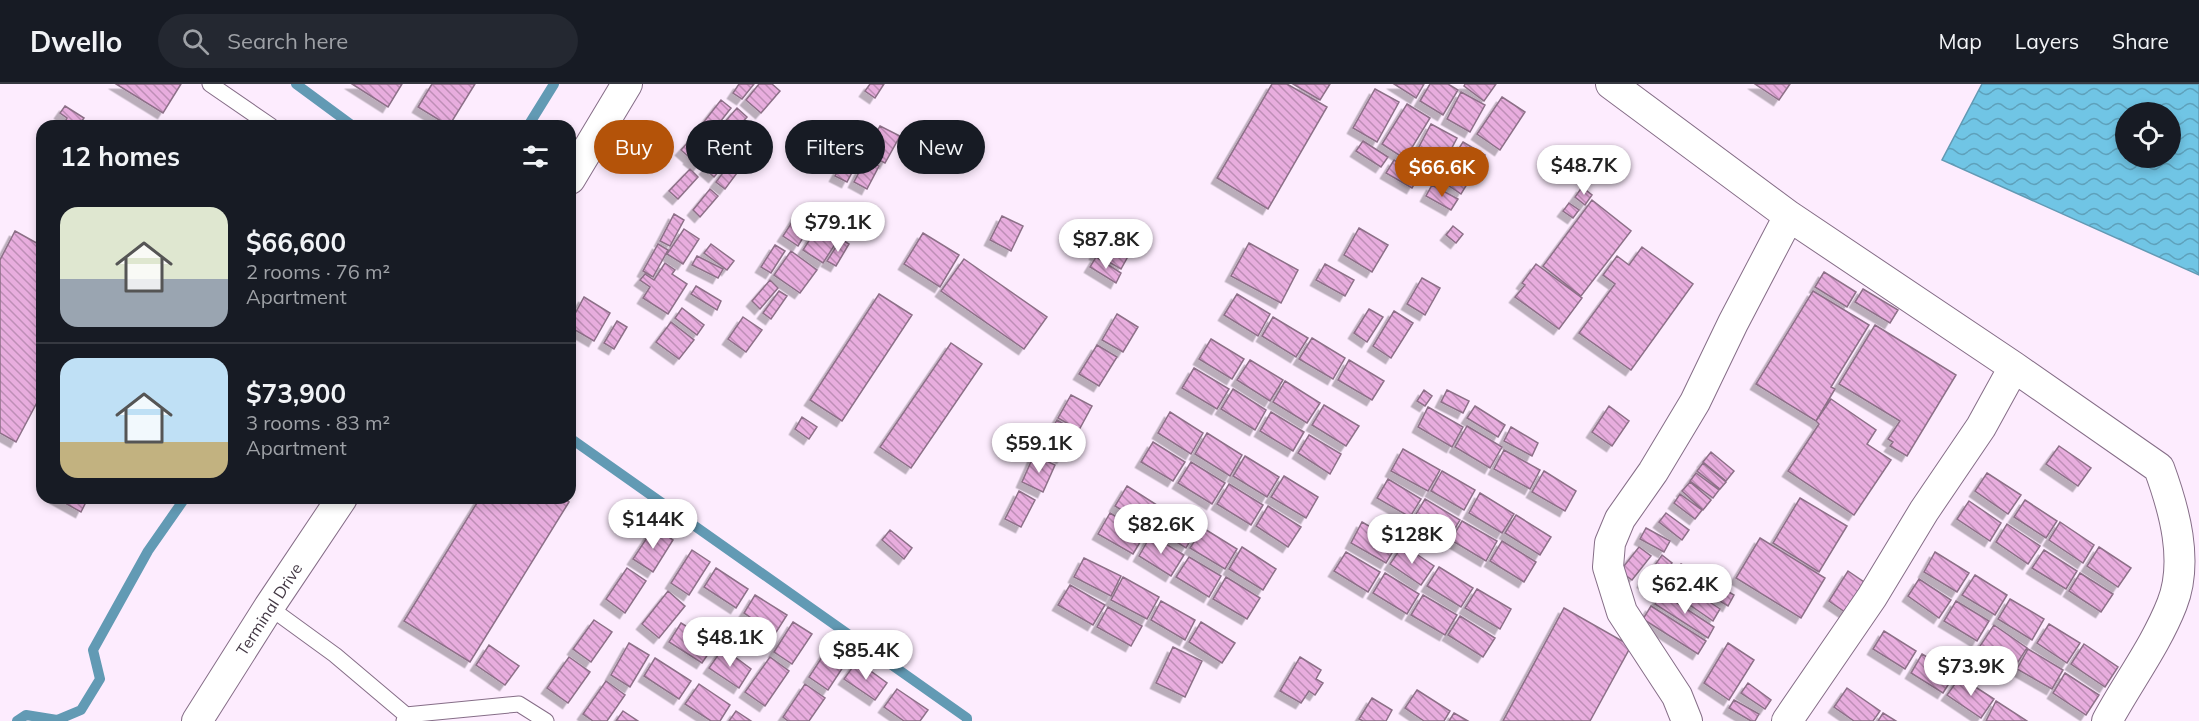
<!DOCTYPE html>
<meta charset="utf-8">
<style>
:root{--surface:#171b24;--page:#242831;--text:#f1f3f6;--muted:#9ea1a6;--line:#363941;--accent:#b45309}
body{margin:0;font-family:Mulish,sans-serif;background:var(--page);color:var(--text);height:100vh;display:flex;flex-direction:column;font-size:22px;white-space:nowrap}
*{box-sizing:border-box;margin:0}
p{font-size:20px;color:var(--muted)}
.icon{flex:none;width:33px;height:33px;fill:none;stroke:currentColor;stroke-width:2;stroke-linecap:round;stroke-linejoin:round}
.map{position:relative;flex:1;overflow:hidden}
.drawer{position:absolute;left:36px;top:36px;width:540px;height:384px;display:flex;flex-direction:column;background:var(--surface);border-radius:18px;box-shadow:0 3px 9px #0003}
.drawer>*{flex:none}
.guide{position:absolute;left:594px;top:36px;width:570px;height:54px;display:flex;gap:12px}
.controls{position:absolute;left:2115px;top:18px;display:grid;gap:12px}
.controls a{display:grid;place-items:center;width:66px;height:66px;border-radius:50%;background:var(--surface);box-shadow:0 3px 9px #0003;font-size:30px}
.price{position:absolute;translate:-50% -51px;padding:0 14px;border-radius:21px;background:#fff;color:#222;font-size:20px;line-height:39px;filter:drop-shadow(0 2px 3px #0008)}
.price::after{content:'';position:absolute;left:50%;top:36px;width:18px;height:14px;margin-left:-9px;background:inherit;clip-path:polygon(0 0,100% 0,50% 100%)}
.price.selected{background:var(--accent);color:#fff}
ul{padding:0;list-style:none}
li{display:flex;align-items:center;gap:18px;height:150px;padding:0 24px}
li+li{border-top:2px solid var(--line)}
li span{display:grid;place-items:center;flex:none;width:168px;height:120px;border-radius:18px;color:#555}
li>.icon{margin-inline-start:auto}
span .icon{width:72px;height:72px;fill:#fffc;stroke-width:1}
li b{font-size:26px}
h2{display:flex;justify-content:space-between;align-items:center;height:72px;padding:0 24px;font-size:26px}
.pill{padding:0 21px;border-radius:27px;background:var(--surface);box-shadow:0 3px 9px #0003;font-size:21px;line-height:54px}
.pill.selected{background:var(--accent);color:#fff}
header{display:flex;align-items:center;gap:36px;box-sizing:border-box;height:84px;padding:0 30px;background:var(--surface);border-bottom:2px solid var(--line)}
header strong{font-size:28px}
nav{display:flex;gap:33px;margin-inline-start:auto;font-size:21px}
.search{width:420px;height:54px;background:var(--page);display:flex;align-items:center;gap:15px;box-sizing:border-box;padding:0 21px;border-radius:33px;color:var(--muted);font-size:22px}
.map>svg:first-child{display:block}
.water{fill:url(#water-waves);stroke:#629ab4;stroke-width:1.5;fill-rule:evenodd}
.lines{fill:none;stroke-linecap:round;stroke-linejoin:round}
.stream{stroke:#629ab4;stroke-width:10}
.building{fill:url(#building-back-hatch);stroke:#8d7088;stroke-width:1.5;filter:url(#shadow)}
.service-casing{stroke:#856d87;stroke-width:17}
.minor-casing{stroke:#856d87;stroke-width:32}
.service{stroke:#fff;stroke-width:15}
.minor{stroke:#fff;stroke-width:30}
.labels{text-anchor:middle;stroke-width:4.5;stroke-linejoin:round;paint-order:stroke}
.street-label{font-size:16px;fill:#423743;stroke:#fff}
</style>
<header>
<strong>Dwello</strong>
<div class="search"><svg class="icon" aria-label="search" viewBox="0 0 24 24"><circle cx="10" cy="10" r="6"/><path d="M15 15l6 6"/></svg>Search here</div>
<nav><a>Map</a><a>Layers</a><a>Share</a></nav>
</header>
<div class="map">
<svg width="2199" height="637" viewBox="0 0 2199 637">
<defs>
<pattern id="water-waves" width="16" height="10" patternUnits="userSpaceOnUse" patternTransform="scale(1.5)"><rect width="16" height="10" fill="#70c5e5"/><path d="M0 5q4-4 8 0t8 0" fill="none" stroke="#5ea1bb"/></pattern>
<pattern id="building-back-hatch" width="6" height="6" patternUnits="userSpaceOnUse" patternTransform="scale(1.5)"><rect width="6" height="6" fill="#e8adde"/><path d="M-1 5l2 2M0 0l6 6M5-1l2 2" fill="none" stroke="#be8eb6"/></pattern>
<filter id="shadow"><feDropShadow dx="-5.5" dy="5.5" stdDeviation="0" flood-color="#0004"/></filter>
</defs>
<rect width="100%" height="100%" fill="#fdecfe"/>
<!-- water -->
<path class="water" d="M1982,0H2199V191L1942,76ZM2126,28H2170V74H2126Z"/>
<g class="lines">
<!-- stream -->
<path class="stream" d="M296,0L353,42
M528,42L554,0
M570,354L967,634V637
M17,637L26,631L57,636L81,626L100,595L93,566L148,467L185,414"/>
</g>
<!-- building -->
<path class="building" d="M116,0H181L163,29Z
M352,0H402L388,23Z
M432,0H475L449,42L418,23Z
M739,0H754L742,15L733,9Z
M759,0H772L780,7L761,29L746,16Z
M870,0H884L875,14L865,7Z
M1272,0H1287L1327,23L1268,125L1217,94Z
M1293,0H1330L1320,16Z
M1394,0H1424L1416,14Z
M1430,0H1448L1458,6L1443,31L1420,17Z
M1465,0H1496L1484,17L1464,2Z
M1755,0H1790L1779,16Z
M1375,5L1399,18L1377,58L1353,44Z
M1461,8L1485,21L1470,48L1447,35Z
M1502,13L1525,28L1500,66L1477,50Z
M721,16L731,24L713,47L703,39Z
M1407,20L1430,34L1405,75L1382,60Z
M65,22L84,34L78,42H71L65,38L67,34L60,29Z
M737,24L747,33L726,57L716,48Z
M750,38L758,46L737,67L729,58Z
M1431,40L1457,54L1437,92L1411,78Z
M880,42L900,52L885,79L865,69Z
M699,46L707,53L689,73L681,66Z
M706,55L715,62L698,82L689,75Z
M1363,57L1388,73L1381,83L1356,67Z
M1463,58L1485,71L1461,110L1439,95Z
M724,63L733,71L714,93L705,85Z
M848,69L859,75L847,98L835,92Z
M734,74L743,81L725,105L716,98Z
M866,75L879,82L867,105L854,98Z
M1394,76L1419,92L1412,104L1386,89Z
M690,85L698,93L678,115L669,107Z
M1432,101L1458,115L1451,126L1426,112Z
M1582,103L1592,111L1585,121L1575,113Z
M710,105L718,112L700,133L693,126Z
M1592,116L1631,147L1581,212L1543,182Z
M1569,119L1579,126L1573,134L1563,127Z
M798,129L812,139L798,162L783,152Z
M674,130L684,136L670,162L660,157Z
M1002,132L1023,142L1011,167L990,156Z
M819,141L839,154L823,179L803,166Z
M1453,142L1463,150L1456,159L1446,151Z
M1359,144L1388,161L1372,188L1344,171Z
M684,145L699,155L683,180L667,170Z
M15,147L42,162V309L16,358L0,349V176Z
M923,149L959,171L940,203L904,180Z
M1106,151L1131,167L1121,185L1095,170Z
M841,155L849,160L836,182L827,177Z
M1249,159L1298,186L1281,219L1231,192Z
M658,160L668,166L653,193L643,187Z
M711,160L734,177L727,186L704,169Z
M775,161L785,167L771,189L761,183Z
M1642,163L1693,200L1631,286L1579,249L1615,200L1603,191L1617,172L1629,181Z
M791,167L817,186L800,209L774,191Z
M697,172L723,185L718,194L692,181Z
M1096,173L1121,189L1116,199L1090,183Z
M964,175L1047,233L1024,265L941,207Z
M665,179L675,186L672,190L687,200L668,230L643,214L650,203L640,196L645,190L654,196Z
M1325,180L1354,196L1345,212L1316,196Z
M1536,180L1582,214L1559,245L1515,213L1525,201L1522,199Z
M1824,188L1856,208L1847,223L1815,203Z
M1422,194L1440,204L1425,231L1407,220Z
M770,196L778,204L760,225L752,217Z
M696,202L721,217L717,226L691,210Z
M1863,205L1898,226L1890,239L1855,218Z
M779,207L787,212L771,235L763,229Z
M1813,207L1869,241L1831,303L1835,305L1816,337L1756,300Z
M879,210L912,231L842,337L810,316Z
M1237,210L1270,230L1258,252L1224,231Z
M584,213L610,229L594,257L570,243V239Z
M682,224L704,241L697,251L675,234Z
M1369,225L1383,233L1367,258L1354,249Z
M1394,227L1413,239L1391,274L1373,262Z
M1117,230L1138,243L1123,268L1102,256Z
M743,233L762,246L746,268L728,255Z
M1273,233L1308,254L1296,273L1262,252Z
M617,237L627,243L614,265L604,259Z
M671,238L694,256L679,275L656,258Z
M1875,241L1956,291L1907,372L1890,362L1893,358L1888,355L1900,337L1839,300Z
M1312,254L1345,274L1333,295L1299,275Z
M1211,255L1244,275L1232,295L1199,275Z
M951,259L982,280L911,384L880,363Z
M1097,261L1117,273L1099,302L1079,290Z
M1250,276L1283,296L1270,317L1237,296Z
M1349,276L1384,297L1372,316L1338,296Z
M1194,284L1229,305L1217,325L1182,304Z
M1285,297L1320,319L1307,339L1273,318Z
M1233,305L1266,326L1255,346L1221,325Z
M1424,306L1432,312L1425,322L1417,317Z
M1447,306L1469,317L1463,329L1441,318Z
M1071,311L1092,322L1079,346L1058,334Z
M1831,315L1876,346L1867,360L1891,376L1854,431L1788,387L1819,340L1816,337Z
M1324,321L1359,342L1346,362L1312,341Z
M1475,322L1505,341L1498,353L1467,334Z
M1609,322L1629,337L1612,362L1592,348Z
M1428,323L1463,343L1452,363L1418,343Z
M1170,328L1203,349L1191,370L1158,349Z
M1271,328L1304,348L1293,367L1260,347Z
M802,333L817,343L809,355L795,345Z
M1057,336L1078,349L1062,374L1042,361Z
M1467,342L1502,363L1490,384L1455,363Z
M1511,343L1538,359L1532,372L1504,357Z
M1207,349L1242,371L1230,392L1195,370Z
M1309,351L1341,370L1330,390L1298,369Z
M1153,358L1185,378L1173,397L1141,378Z
M2059,362L2091,384L2078,402L2046,380Z
M1403,365L1440,386L1428,407L1391,387Z
M1504,366L1540,386L1530,405L1494,385Z
M1711,368L1734,387L1726,397L1703,378Z
M1034,371L1055,381L1043,408L1022,398Z
M1245,372L1279,393L1267,413L1233,392Z
M1191,378L1225,399L1212,420L1178,399Z
M1703,379L1726,398L1720,405L1697,387Z
M1442,387L1475,406L1464,426L1431,407Z
M1544,387L1576,407L1565,427L1532,408Z
M1696,389L1719,406L1713,414L1690,397Z
M1987,389L2021,411L2008,430L1975,407Z
M1284,392L1318,413L1306,434L1271,413Z
M1388,395L1421,415L1410,433L1377,414Z
M1690,398L1711,416L1703,426L1682,407Z
M1229,400L1263,421L1251,441L1217,420Z
M1127,402L1160,423L1149,443L1115,422Z
M1019,407L1035,416L1021,443L1005,435Z
M1480,409L1514,430L1502,449L1469,429Z
M1680,410L1702,426L1695,435L1674,419Z
M56,414H88L81,428Z
M480,414H563L569,418L470,578L404,537Z
M1800,414L1847,442L1819,488L1773,459Z
M1425,415L1460,436L1448,456L1413,435Z
M2025,416L2057,437L2046,454L2014,433Z
M1969,417L2001,439L1990,457L1957,435Z
M1167,422L1199,442L1186,464L1154,444Z
M1268,422L1301,443L1288,463L1256,442Z
M1110,429L1145,450L1133,470L1098,450Z
M1666,429L1689,446L1682,456L1659,438Z
M1516,431L1551,453L1540,471L1505,449Z
M1462,437L1497,457L1486,477L1451,456Z
M1362,438L1398,459L1386,479L1351,459Z
M2060,438L2094,461L2083,479L2049,456Z
M2007,440L2040,462L2028,480L1996,458Z
M654,443L673,456L653,488L633,475Z
M1203,444L1237,465L1225,485L1190,464Z
M1646,444L1670,457L1664,468L1640,455Z
M890,446L912,464L904,475L882,456Z
M1151,451L1184,471L1171,492L1139,472Z
M1760,454L1825,494L1801,534L1736,494Z
M1502,457L1536,478L1524,498L1490,477Z
M1403,461L1434,482L1421,501L1390,480Z
M1242,463L1276,485L1263,506L1229,485Z
M1639,463L1651,472L1632,496L1620,487Z
M2099,463L2131,484L2118,503L2087,482Z
M692,466L710,478L689,511L671,499Z
M2044,466L2077,487L2066,505L2032,484Z
M1346,468L1380,488L1368,508L1334,487Z
M1935,468L1969,489L1957,508L1924,488Z
M1662,471L1672,479L1654,505L1643,498Z
M1189,473L1221,492L1209,513L1176,493Z
M1084,474L1121,492L1111,512L1074,493Z
M1681,480L1734,511L1728,522L1675,490Z
M1439,483L1473,504L1461,523L1427,502Z
M627,484L646,497L625,529L606,515Z
M716,484L748,505L736,524L704,503Z
M1848,487L1864,498L1845,528L1829,517Z
M1385,489L1419,510L1407,530L1373,509Z
M2080,489L2113,510L2101,528L2069,507Z
M1975,491L2007,511L1995,531L1962,511Z
M1123,493L1159,513L1147,535L1111,516Z
M1226,493L1260,514L1247,535L1213,515Z
M1672,493L1720,525L1713,537L1665,504Z
M1919,495L1951,516L1939,534L1908,512Z
M1070,501L1105,521L1093,541L1058,521Z
M1477,505L1511,525L1500,545L1465,524Z
M668,507L685,522L659,554L642,540Z
M1662,509L1714,543L1708,554L1655,520Z
M755,511L787,531L775,550L744,529Z
M1423,511L1457,531L1445,551L1411,531Z
M2010,515L2044,535L2032,556L1998,535Z
M1161,517L1195,536L1185,556L1151,536Z
M1956,517L1989,537L1977,557L1944,537Z
M1651,522L1706,557L1698,570L1643,535Z
M1108,523L1142,542L1131,562L1097,543Z
M1564,524L1631,562L1590,637H1503Z
M1460,532L1495,554L1483,573L1448,551Z
M594,536L612,548L591,578L573,565Z
M793,538L812,550L792,580L774,568Z
M1201,538L1235,559L1222,579L1189,558Z
M681,539L715,560L702,579L669,558Z
M2049,540L2080,559L2067,579L2037,559Z
M1994,541L2027,564L2014,584L1980,562Z
M1884,547L1916,567L1905,585L1873,565Z
M629,559L649,571L630,603L611,591Z
M1728,559L1754,576L1729,616L1704,599Z
M2084,560L2118,583L2105,603L2071,580Z
M489,561L519,582L505,601L476,581Z
M830,561L849,574L828,606L809,593Z
M1173,563L1202,577L1185,613L1156,599Z
M723,564L751,585L739,604L709,584Z
M2028,565L2063,586L2052,605L2017,585Z
M1922,570L1955,590L1943,609L1911,589Z
M569,573L590,588L568,619L547,604Z
M770,573L789,587L765,622L745,608Z
M1300,573L1321,586L1316,595L1323,599L1315,611L1309,607L1301,619L1280,607Z
M655,574L691,597L679,615L644,592Z
M857,577L887,599L875,616L844,595Z
M2065,589L2099,611L2086,631L2053,609Z
M1960,593L1994,615L1981,634L1947,611Z
M606,597L625,611L607,637H593L583,630Z
M1748,599L1771,616L1765,625L1741,609Z
M699,600L730,621L720,637H711L685,620Z
M805,600L825,614L809,637H788L783,633Z
M1847,604L1880,627L1873,637H1854L1834,623Z
M897,605L928,626L920,637H904L884,623Z
M1417,606L1450,627L1444,637H1424L1405,624Z
M1372,614L1392,626L1386,637H1363L1359,635Z
M1734,616L1759,630L1755,637H1751L1729,624Z
M1996,617L2027,637H1986Z
M623,627L638,637H616Z
M736,627L751,637H729Z
M1454,629L1468,637H1449Z
M1883,629L1896,637H1878Z"/>
<g class="lines">
<!-- service casing -->
<g class="service-casing">
<path id="service" d="M210,0L271,42
M269,523L335,571L406,631L404,637
M406,631L519,620L546,637"/>
</g>
<!-- minor casing -->
<g class="minor-casing">
<path id="minor" d="M1611,0L1789,132L2014,283L2159,384C2174,425 2189,477 2172,520C2156,561 2128,598 2107,637
M570,95L627,0
M197,637L269,523L342,414
M1687,637L1677,612L1622,528L1608,483L1610,459L1620,435L1653,388L1695,318L1733,239L1789,132
M1787,637L1872,513L1924,427L1981,343L2014,283"/>
</g>
<!-- service -->
<use href="#service" class="service"/>
<!-- minor -->
<use href="#minor" class="minor"/>
</g>
<g class="labels">
<!-- street labels -->
<g class="street-label">
<text transform="translate(269 525) rotate(-57)" y="6">Terminal Drive</text>
</g>
</g>
</svg>
<div class="controls">
<a><svg class="icon" aria-label="locate" viewBox="0 0 24 24"><circle cx="12" cy="12" r="6"/><path d="M12 2v4M12 18v4M2 12h4M18 12h4"/></svg></a>
</div>
<b class="price" style="left:1584px;top:112px">$48.7K</b>
<b class="price selected" style="left:1442px;top:114px">$66.6K</b>
<b class="price" style="left:838px;top:169px">$79.1K</b>
<b class="price" style="left:1106px;top:186px">$87.8K</b>
<b class="price" style="left:1039px;top:390px">$59.1K</b>
<b class="price" style="left:653px;top:466px">$144K</b>
<b class="price" style="left:1161px;top:471px">$82.6K</b>
<b class="price" style="left:1412px;top:481px">$128K</b>
<b class="price" style="left:1685px;top:531px">$62.4K</b>
<b class="price" style="left:730px;top:584px">$48.1K</b>
<b class="price" style="left:866px;top:597px">$85.4K</b>
<b class="price" style="left:1971px;top:613px">$73.9K</b>
<div class="guide">
<a class="pill selected">Buy</a>
<a class="pill">Rent</a>
<a class="pill">Filters</a>
<a class="pill">New</a>
</div>
<section class="drawer">
<h2>12 homes<svg class="icon" aria-label="filters" viewBox="0 0 24 24"><path d="M4 7h16M4 17h16"/><circle cx="9" cy="7" r="2"/><circle cx="15" cy="17" r="2"/></svg></h2>
<ul>
<li><span style="background:linear-gradient(#dfe7d0 60%,#9aa5b1 0)"><svg class="icon" aria-label="home" viewBox="0 0 24 24"><path d="M3 11l9-7 9 7M6 9v11h12V9"/></svg></span><div><b>$66,600</b><p>2 rooms · 76 m²</p><p>Apartment</p></div></li>
<li><span style="background:linear-gradient(#bfe0f5 70%,#c2b280 0)"><svg class="icon" aria-label="home" viewBox="0 0 24 24"><path d="M3 11l9-7 9 7M6 9v11h12V9"/></svg></span><div><b>$73,900</b><p>3 rooms · 83 m²</p><p>Apartment</p></div></li>
</ul>
</section>
</div>
